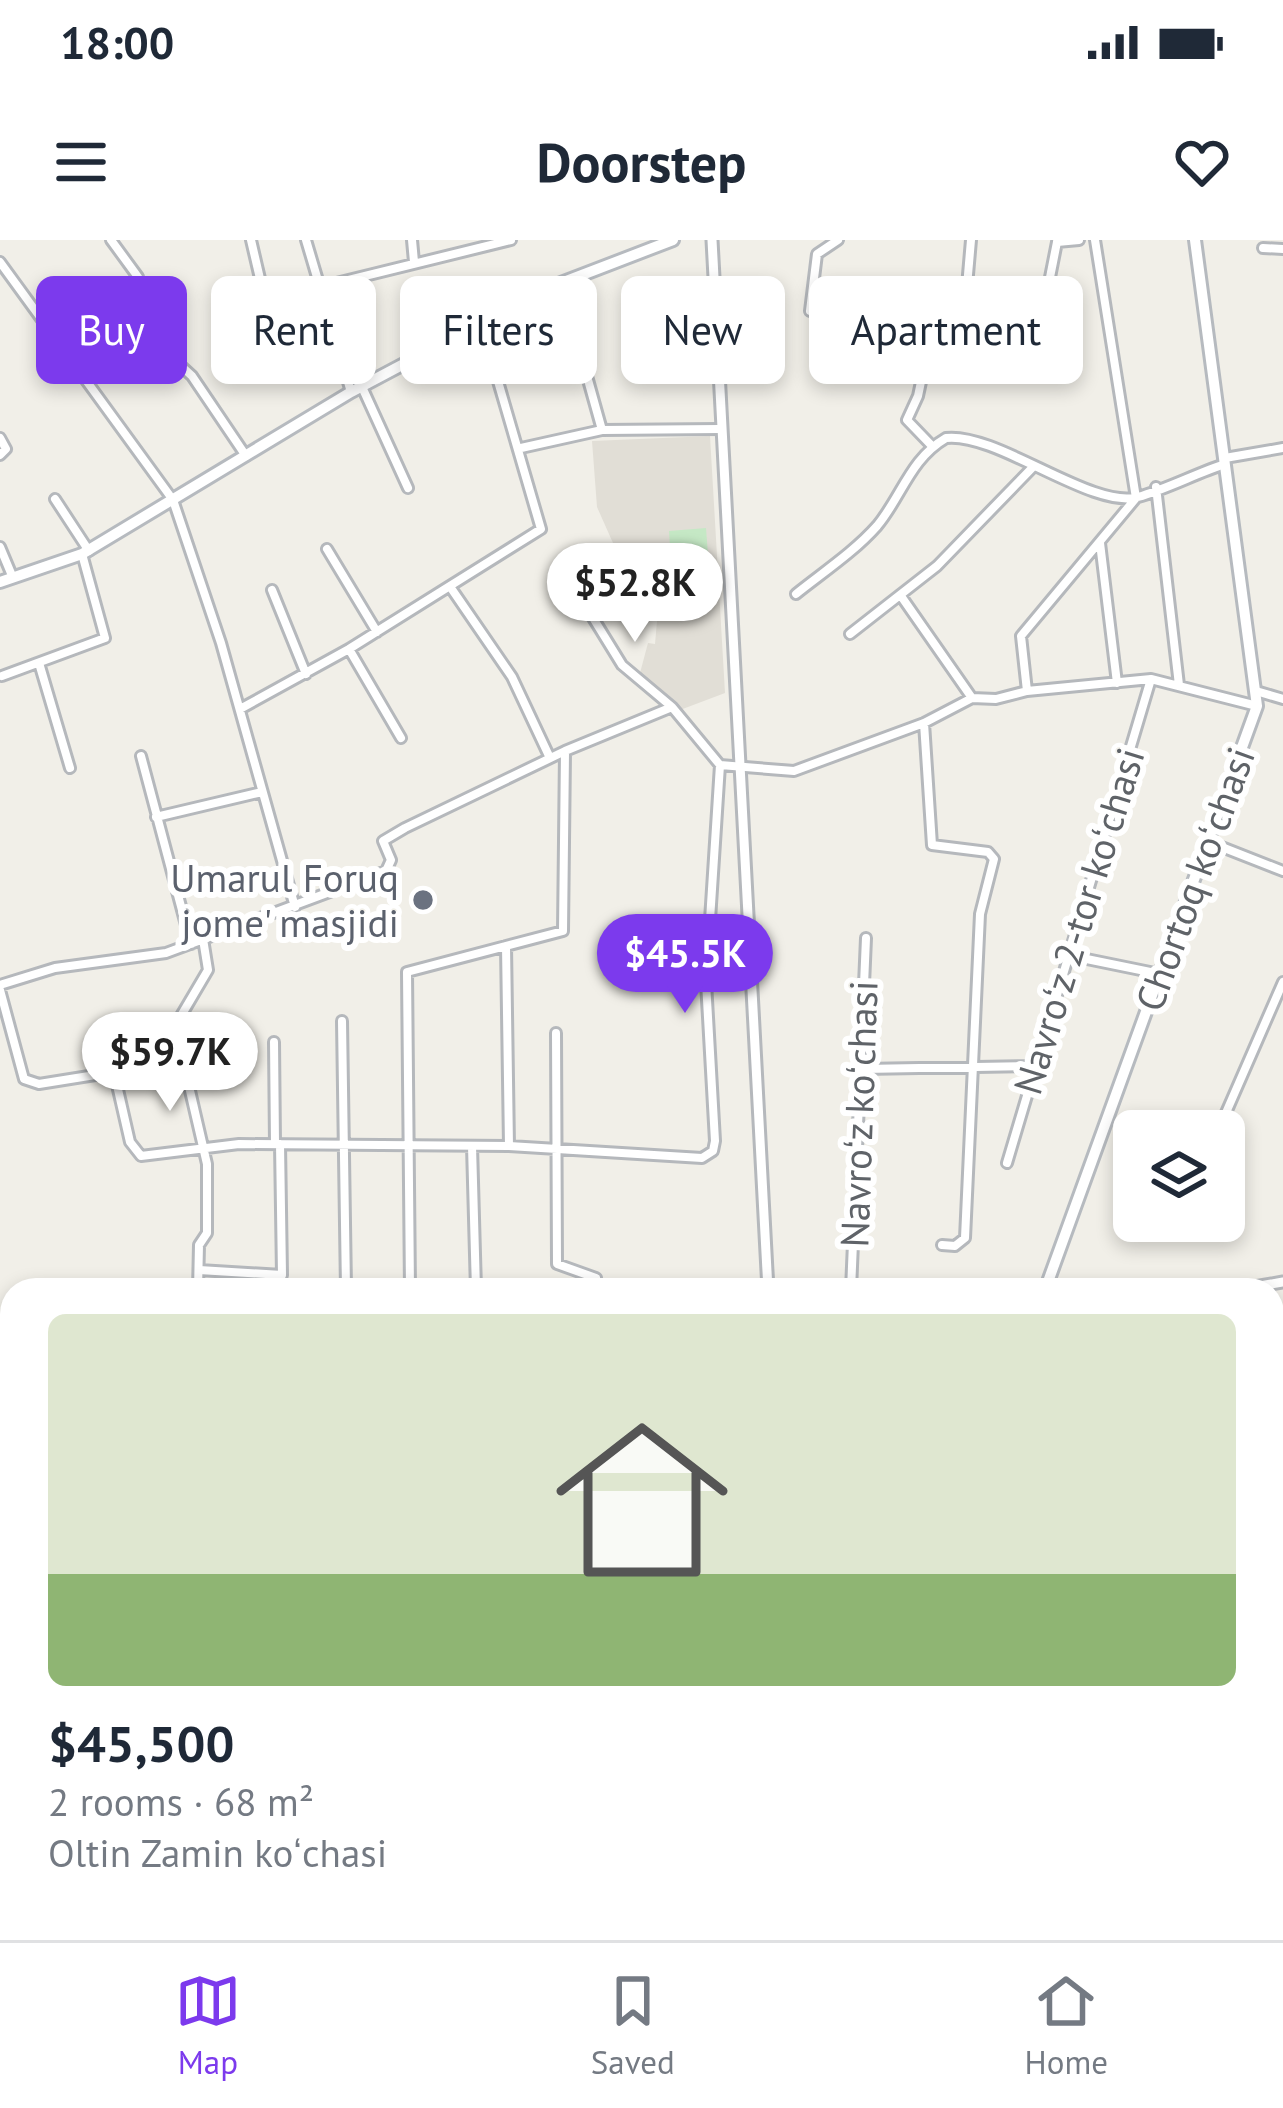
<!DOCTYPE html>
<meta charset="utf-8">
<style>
:root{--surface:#fff;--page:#f2f2f3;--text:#1f2937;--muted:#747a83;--line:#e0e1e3;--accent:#7c3aed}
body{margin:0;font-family:"PT Sans",sans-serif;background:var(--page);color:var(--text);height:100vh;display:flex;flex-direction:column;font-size:45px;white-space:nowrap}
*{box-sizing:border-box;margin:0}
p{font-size:39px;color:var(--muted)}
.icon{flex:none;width:66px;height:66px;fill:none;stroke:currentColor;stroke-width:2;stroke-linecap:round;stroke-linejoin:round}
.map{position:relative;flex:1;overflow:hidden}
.details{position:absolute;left:0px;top:1038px;width:1284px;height:663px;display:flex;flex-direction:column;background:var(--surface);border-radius:36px 36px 0 0;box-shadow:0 6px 18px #0003}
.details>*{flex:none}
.banner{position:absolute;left:36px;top:36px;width:1212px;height:108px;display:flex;gap:24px}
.fabs{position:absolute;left:1113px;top:870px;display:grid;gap:24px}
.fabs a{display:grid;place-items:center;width:132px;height:132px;border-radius:18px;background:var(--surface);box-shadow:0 6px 18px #0003;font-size:60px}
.price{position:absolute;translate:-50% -102px;padding:0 27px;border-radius:42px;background:#fff;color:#222;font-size:39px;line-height:78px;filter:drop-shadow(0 3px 6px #0008)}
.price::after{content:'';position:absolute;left:50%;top:72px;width:36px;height:27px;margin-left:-18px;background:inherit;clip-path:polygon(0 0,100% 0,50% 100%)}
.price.selected{background:var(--accent);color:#fff}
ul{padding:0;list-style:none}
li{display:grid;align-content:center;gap:24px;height:636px;padding:0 48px}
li+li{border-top:3px solid var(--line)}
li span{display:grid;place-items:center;height:372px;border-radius:18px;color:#555}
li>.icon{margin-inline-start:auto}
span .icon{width:216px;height:216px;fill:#fffc;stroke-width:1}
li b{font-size:51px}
.tag{padding:0 42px;border-radius:18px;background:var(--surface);box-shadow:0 6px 18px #0003;font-size:42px;line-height:108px}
.tag.selected{background:var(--accent);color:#fff}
.status{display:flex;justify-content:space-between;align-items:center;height:84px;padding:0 60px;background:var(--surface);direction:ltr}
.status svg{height:33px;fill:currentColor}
header{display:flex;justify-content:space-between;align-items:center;height:156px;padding:0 48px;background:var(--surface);font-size:54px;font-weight:700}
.dock{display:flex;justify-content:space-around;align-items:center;height:168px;border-top:3px solid var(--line);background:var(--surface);font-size:33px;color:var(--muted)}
.dock a{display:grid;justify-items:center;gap:6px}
.dock .selected{color:var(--accent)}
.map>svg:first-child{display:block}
.education{fill:#e1ded6}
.green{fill:#c5e8c5}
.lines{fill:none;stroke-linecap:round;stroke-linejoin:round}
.minor-casing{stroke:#b5b8bc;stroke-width:14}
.tertiary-casing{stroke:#b5b8bc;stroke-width:15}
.secondary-casing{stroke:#b6babf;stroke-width:16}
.minor{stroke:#fff;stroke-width:8}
.tertiary{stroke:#fff;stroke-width:9}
.secondary{stroke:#fff;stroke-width:10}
.worship-dot{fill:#6b7280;stroke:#fff;stroke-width:4.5}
.labels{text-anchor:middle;stroke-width:12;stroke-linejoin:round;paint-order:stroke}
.worship-label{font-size:39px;fill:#5b616d;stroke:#fff;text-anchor:end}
.street-label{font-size:39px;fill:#5f6368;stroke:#fff}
</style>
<div class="status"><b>18:00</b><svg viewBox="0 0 49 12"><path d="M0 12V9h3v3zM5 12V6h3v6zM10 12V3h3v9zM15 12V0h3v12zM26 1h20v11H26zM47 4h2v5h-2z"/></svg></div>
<header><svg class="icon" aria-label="menu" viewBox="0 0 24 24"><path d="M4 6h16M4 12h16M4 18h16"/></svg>Doorstep<svg class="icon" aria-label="heart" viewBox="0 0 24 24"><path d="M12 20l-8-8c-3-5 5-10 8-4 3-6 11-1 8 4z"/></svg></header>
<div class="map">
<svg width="1283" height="1700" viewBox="0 0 1283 1700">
<rect width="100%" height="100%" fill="#f1efe8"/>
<!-- education -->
<path class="education" d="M710,196L725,453L680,470L640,433L648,403L655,404L657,381L628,380L621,321L597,267L592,201Z"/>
<!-- green -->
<path class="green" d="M706,288L711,355L673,357L669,291Z"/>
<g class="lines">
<!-- minor casing -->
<g class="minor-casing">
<path id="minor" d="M111,0L138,37L120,53L156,103L192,136L246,216
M251,0L275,103L288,108L331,93
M306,0L351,152
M412,0L414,22
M1057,2L1079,0
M1263,8L1283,9
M0,22L173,260L221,403L295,667
M561,43L602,190
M320,47L511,0
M810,71L817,14L838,0
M1037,103L1057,2
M362,147L408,248
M0,198L6,209L0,215
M932,206L907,180L918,156L932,90L964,81L971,0
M521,208L602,190L720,189
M1225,218L1283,208
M1156,247L1179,445
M55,259L89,311
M1100,303L1117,443
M0,307L13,338
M327,309L377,392
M451,348L512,437L550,518
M272,350L306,434
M796,354C822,333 854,312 877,286C902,256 910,219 946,198C997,192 1092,270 1138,257C1167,249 1197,233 1225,224
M901,356L972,458
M582,360L622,425L672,467
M850,394L937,326L1032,228
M349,409L401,498
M39,423L70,528
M2,436L105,398L82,314
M1027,451L1021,396L1136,258L1095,0
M1256,451L1283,459
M240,469L349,409L541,289L481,83
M924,483L932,605L988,612L994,619L980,674L965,998L955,1006L942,1005
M141,516L191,704
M156,577L262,552
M1209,602L1283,631
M506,706L509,906
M1067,715L1160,734
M0,745L55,728L166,713L386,631L391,620L383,601L405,588L565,511L672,467L720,525L794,531L924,483L972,458L996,459L1027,451L1151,439L1257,466
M0,750L24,839L39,844L114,832L130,902L141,916L239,904L509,906L702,918L713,911L715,901L706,742L720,525
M342,781L346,1050
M556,793L557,1024L596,1038
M274,802L275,904
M863,829L1035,826
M1218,891L1283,742
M472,906L476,1050
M1007,923L1151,439
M199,1030L282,1035L280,904
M198,1050L199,1005L207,993V924L175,786L208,730L203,699
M410,1050L407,732L563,691L565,512
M851,1050L866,698
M1272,1108L1283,1107
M0,1269L12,1267
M1272,1322L1283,1317
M1272,1364L1283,1382
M0,1379L12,1377
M1272,1398L1283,1393
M0,1469L12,1468
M1272,1531L1283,1495
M357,1689L375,1700
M523,1689L533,1697L623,1696V1689
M1083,1689L1114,1700
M783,1700L790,1689
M965,1700L968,1689
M1148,1700L1152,1689
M1215,1700L1219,1689"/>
</g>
<!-- tertiary casing -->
<g class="tertiary-casing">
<path id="tertiary" d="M712,0L768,1050
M1237,1050L1283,1042
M0,1157L12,1154"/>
</g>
<!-- secondary casing -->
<g class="secondary-casing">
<path id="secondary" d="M0,342L82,314L351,152L481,83L561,43L673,0
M1045,1050L1257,466L1195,0
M720,1689V1700"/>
</g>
<!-- minor -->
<use href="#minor" class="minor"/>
<!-- tertiary -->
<use href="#tertiary" class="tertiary"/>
<!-- secondary -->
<use href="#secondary" class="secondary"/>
</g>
<!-- markers -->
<circle class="worship-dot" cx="423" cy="660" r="12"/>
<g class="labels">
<!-- worship labels -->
<g class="worship-label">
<text x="399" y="652">Umarul Foruq<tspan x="399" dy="45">jome' masjidi</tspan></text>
</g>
<!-- street labels -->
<g class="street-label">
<text transform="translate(1195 639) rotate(-70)" y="14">Chortoq koʻchasi</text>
<text transform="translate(1079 681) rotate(-73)" y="14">Navroʻz 2-tor koʻchasi</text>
<text transform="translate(859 874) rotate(-88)" y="14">Navroʻz koʻchasi</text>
</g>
</g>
</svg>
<div class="fabs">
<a><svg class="icon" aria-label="layers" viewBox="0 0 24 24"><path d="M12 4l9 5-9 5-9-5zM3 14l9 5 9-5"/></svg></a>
</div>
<b class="price" style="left:635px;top:405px">$52.8K</b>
<b class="price selected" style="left:685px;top:776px">$45.5K</b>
<b class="price" style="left:170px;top:874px">$59.7K</b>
<div class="banner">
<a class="tag selected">Buy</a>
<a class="tag">Rent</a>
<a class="tag">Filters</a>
<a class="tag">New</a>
<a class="tag">Apartment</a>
</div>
<section class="details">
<ul>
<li><span style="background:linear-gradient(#dfe7d0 70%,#8fb573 0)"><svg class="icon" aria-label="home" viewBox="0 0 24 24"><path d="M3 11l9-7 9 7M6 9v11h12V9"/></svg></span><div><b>$45,500</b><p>2 rooms · 68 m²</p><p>Oltin Zamin koʻchasi</p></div></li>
</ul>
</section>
</div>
<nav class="dock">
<a class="selected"><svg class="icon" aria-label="map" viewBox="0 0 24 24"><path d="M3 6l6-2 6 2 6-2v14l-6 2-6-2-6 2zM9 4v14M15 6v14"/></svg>Map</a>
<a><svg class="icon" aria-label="saved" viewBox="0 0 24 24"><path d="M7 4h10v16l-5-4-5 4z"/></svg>Saved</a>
<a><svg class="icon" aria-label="home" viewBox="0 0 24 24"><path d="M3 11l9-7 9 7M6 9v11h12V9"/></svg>Home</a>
</nav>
